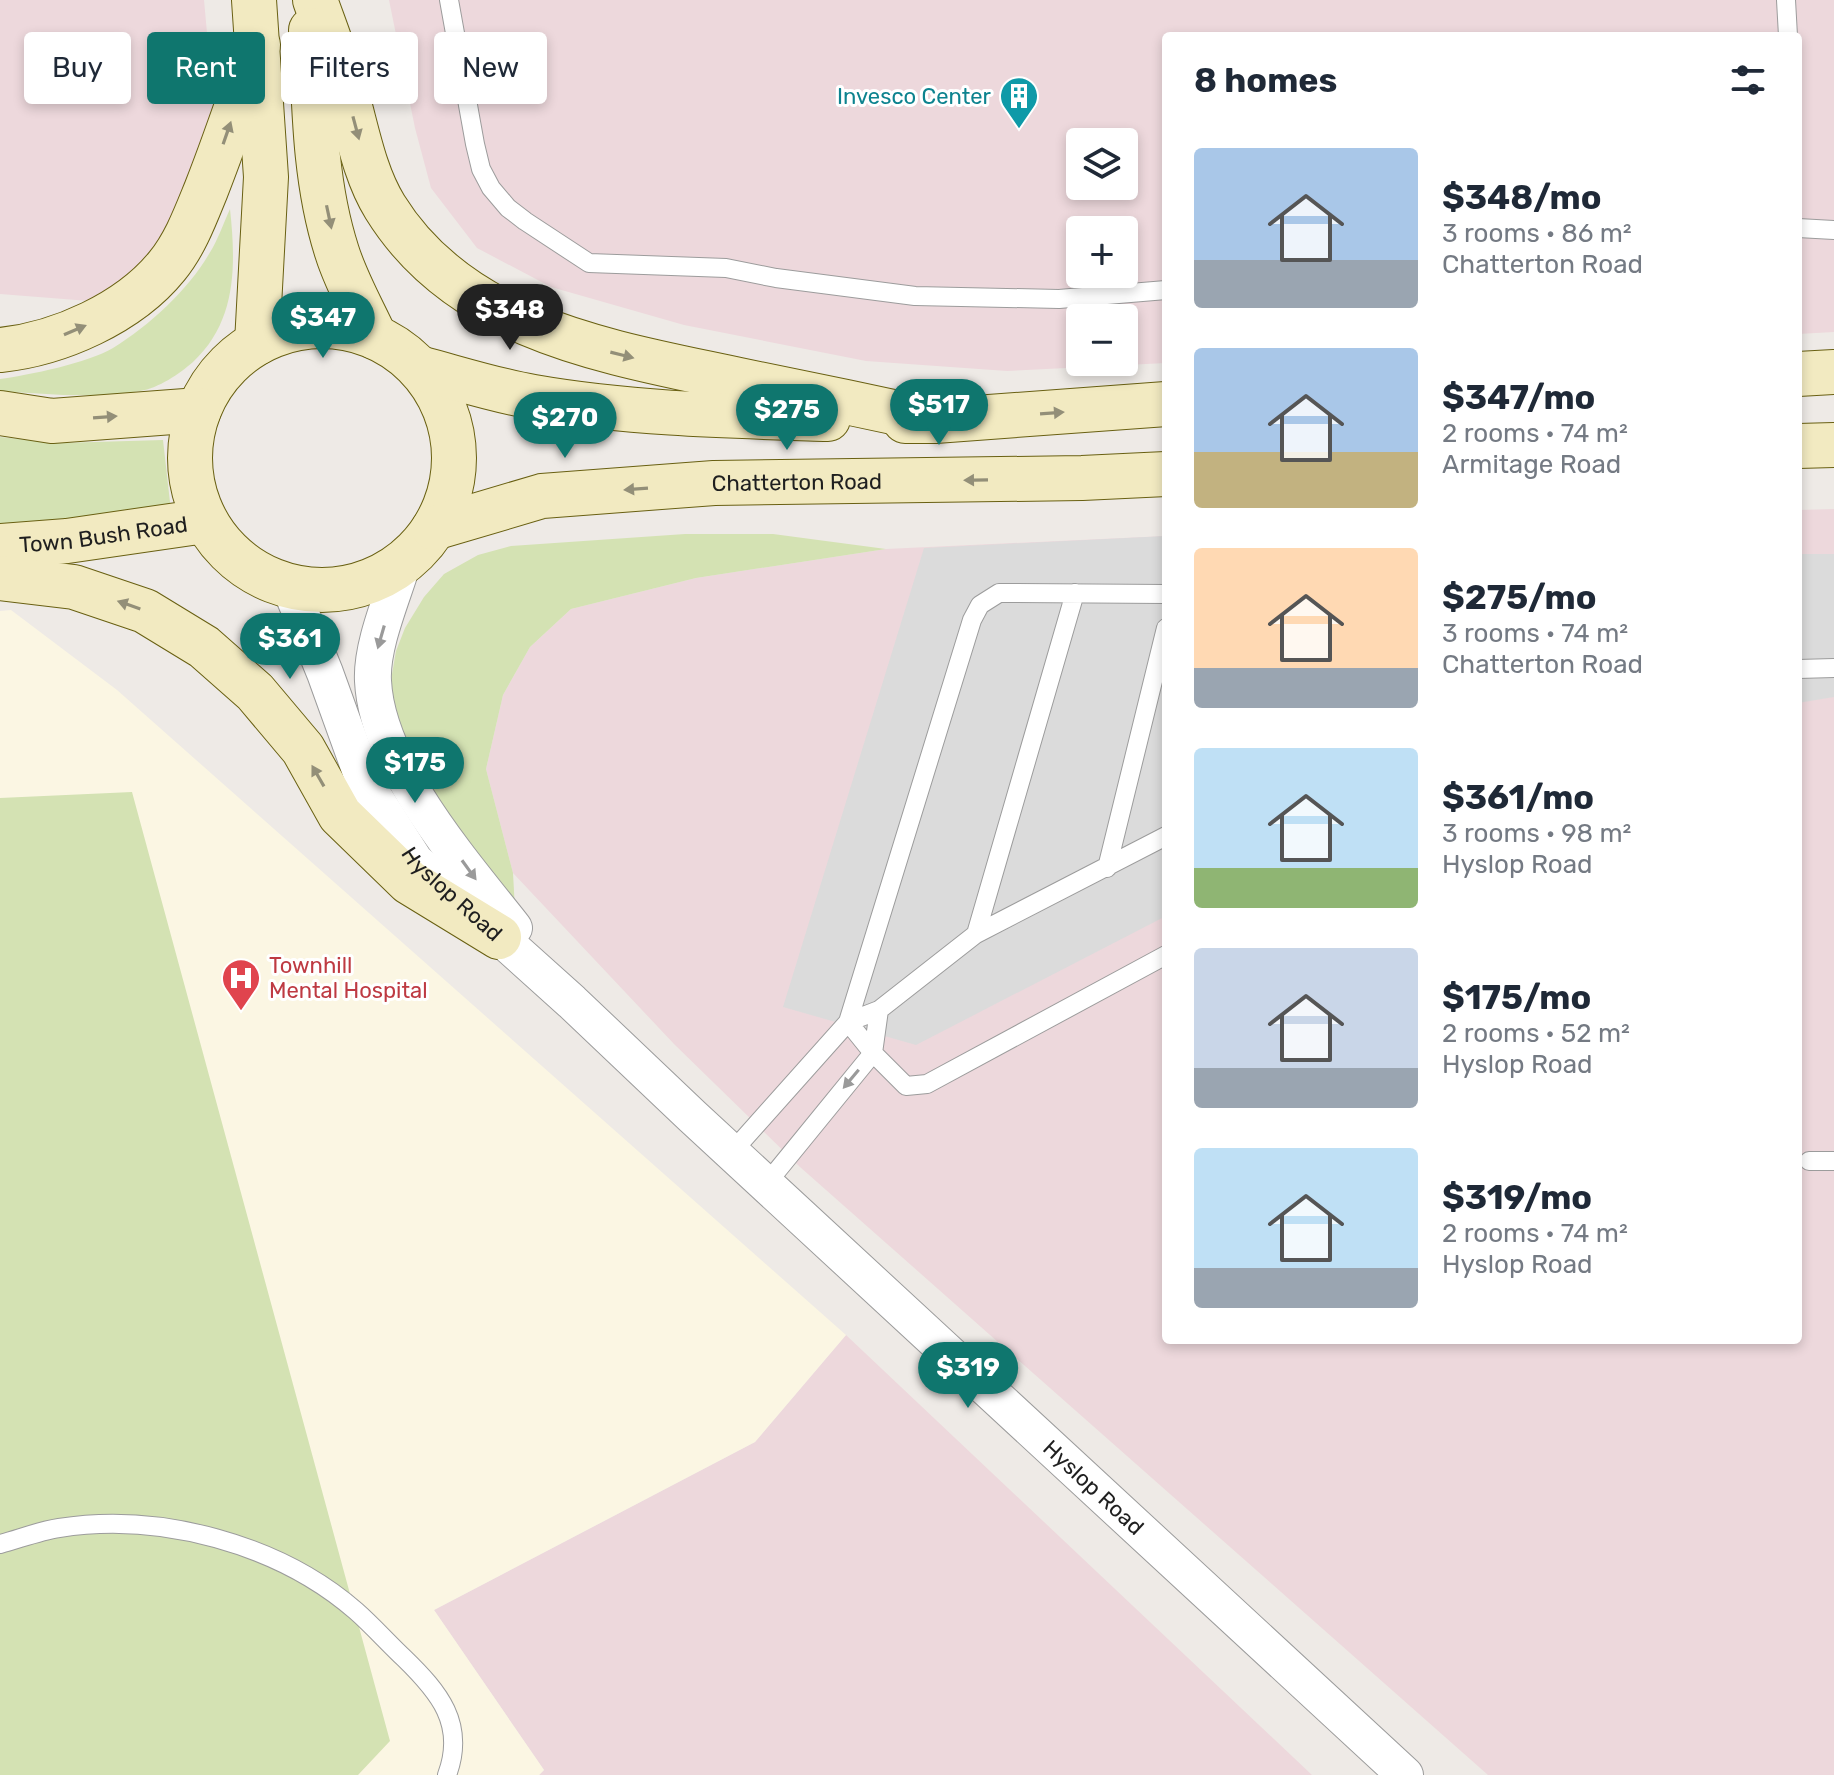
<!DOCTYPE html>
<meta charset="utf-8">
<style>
:root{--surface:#fff;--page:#f6f6f7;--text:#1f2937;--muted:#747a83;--accent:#0f766e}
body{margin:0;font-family:Rubik,sans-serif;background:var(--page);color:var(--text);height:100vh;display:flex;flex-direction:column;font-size:30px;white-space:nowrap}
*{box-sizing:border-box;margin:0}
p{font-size:26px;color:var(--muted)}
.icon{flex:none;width:44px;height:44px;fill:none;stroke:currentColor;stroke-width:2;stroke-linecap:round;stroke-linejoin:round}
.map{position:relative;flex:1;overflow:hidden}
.side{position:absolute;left:1162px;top:32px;width:640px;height:1312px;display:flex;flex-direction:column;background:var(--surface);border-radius:8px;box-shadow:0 4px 12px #0003}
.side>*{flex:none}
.hud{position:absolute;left:24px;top:32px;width:760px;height:72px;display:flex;gap:16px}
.buttons{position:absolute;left:1066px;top:128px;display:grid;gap:16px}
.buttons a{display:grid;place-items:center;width:72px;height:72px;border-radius:8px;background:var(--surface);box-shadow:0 4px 12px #0003;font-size:40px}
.price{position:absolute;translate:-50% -68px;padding:0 18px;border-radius:28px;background:var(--accent);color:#fff;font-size:26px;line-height:52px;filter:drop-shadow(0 2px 4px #0008)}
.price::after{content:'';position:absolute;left:50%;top:48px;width:24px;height:18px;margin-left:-12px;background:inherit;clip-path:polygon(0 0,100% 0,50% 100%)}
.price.current{background:#222;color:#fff}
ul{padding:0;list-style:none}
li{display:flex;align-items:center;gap:24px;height:200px;padding:0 32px}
li span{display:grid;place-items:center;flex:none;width:224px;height:160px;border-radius:8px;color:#555}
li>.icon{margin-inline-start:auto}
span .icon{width:96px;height:96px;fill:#fffc;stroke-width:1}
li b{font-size:34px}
h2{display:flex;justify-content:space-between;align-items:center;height:96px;padding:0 32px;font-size:34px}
.pill{padding:0 28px;border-radius:8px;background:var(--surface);box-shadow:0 4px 12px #0003;font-size:28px;line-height:72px}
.pill.current{background:var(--accent);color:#fff}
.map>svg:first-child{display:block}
.commercial{fill:#edd8dc;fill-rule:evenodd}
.education{fill:#fbf6e3}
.grass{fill:#d4e2b3}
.parking{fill:#dbdbdb}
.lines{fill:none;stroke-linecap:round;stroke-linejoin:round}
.lane-casing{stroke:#9c9c9c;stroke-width:20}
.street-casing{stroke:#9c9c9c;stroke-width:38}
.secondary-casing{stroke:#696012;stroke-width:46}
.lane{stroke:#fff;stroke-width:18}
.street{stroke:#fff;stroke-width:36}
.secondary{stroke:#f2eac1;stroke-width:44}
.oneway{fill:#938f78}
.oneway2{fill:#9a9a9a}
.labels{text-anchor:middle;stroke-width:6;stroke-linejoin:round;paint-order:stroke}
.culture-label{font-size:22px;fill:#0d838f;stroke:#fff;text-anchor:end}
.street-label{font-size:22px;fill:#1f1f1f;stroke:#fff}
.health-label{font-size:22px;fill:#be3a42;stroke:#fff;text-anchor:start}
</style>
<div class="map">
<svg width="1834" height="1775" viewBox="0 0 1834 1775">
<rect width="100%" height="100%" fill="#eeeae6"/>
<!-- commercial -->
<path class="commercial" d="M0,0H204L214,110L187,202L143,265L110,291L89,301L0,294Z
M389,0H1834V332L1798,334V36H1166V363L1007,371L866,361L684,325L551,287L477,248L431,188L415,128ZM1080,142H1124V186H1080ZM1080,230H1124V274H1080ZM1080,318H1124V362H1080Z
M1834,509V1775H1488L800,1167L674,1044L513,873L486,769L503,695L530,647L571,609L696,578L886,549L1166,536V1340H1798V510Z
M846,1335L1312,1775H539L544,1770L434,1610L755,1442Z"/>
<!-- education -->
<path class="education" d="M11,610L117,690L846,1335L755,1442L434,1610L544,1770L539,1775H0V611Z"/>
<!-- grass -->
<path class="grass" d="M230,209C236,265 237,321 193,362C179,374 159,388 140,391C95,399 46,394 0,391V379C29,375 88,363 113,348C149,326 188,290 209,254C218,240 223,224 230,209Z
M0,437L60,443L163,440L171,511L0,524Z
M685,534H773L886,549L696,578L571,609L530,647L503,695L486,769L513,873L515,909L406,767L390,686L396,651L405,628L424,597L444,574L478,555L511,546Z
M132,792L390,1741L358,1775H0V798Z"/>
<!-- parking -->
<path class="parking" d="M1166,536V916L916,1045L783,1007L924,548Z
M1798,554H1834V697L1798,703Z"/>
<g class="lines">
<!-- lane casing -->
<g class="lane-casing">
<path id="lane" d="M449,0L475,144L481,169L491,188L508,208L525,221L589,263L726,268L776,278L915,296L1059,299L1166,290
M1786,0L1788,36
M1798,228L1834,230
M1166,594L999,593L980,605L972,620L848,1022L873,1053L906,1086L927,1084L1166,955
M1798,669L1834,668
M1107,868L1166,628
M976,934L1075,593
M732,1152L848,1022L879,1010L976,934L1166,836
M1809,1161H1834
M767,1183L873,1053L879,1010
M0,1544C19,1539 39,1531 59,1528C160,1512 279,1544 356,1611C373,1626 388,1643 404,1658C439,1692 466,1724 447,1775"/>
</g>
<!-- street casing -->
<g class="street-casing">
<g id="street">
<path d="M403,562C393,596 371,645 373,681C377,766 463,863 514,928"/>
<path id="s1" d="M290,587L325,673L364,781L415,861L572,1002L692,1116L1405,1775"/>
</g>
</g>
<!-- secondary casing -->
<g class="secondary-casing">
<g id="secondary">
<path d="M254,0L266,177L257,343"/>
<path d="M315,0C326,31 338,61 346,92C357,130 364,173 385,207C461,330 609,352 739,380C804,393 870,407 935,421"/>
<path d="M311,30C314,104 314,181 337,252C346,281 362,309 375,337"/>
<circle cx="322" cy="458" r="132"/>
<path d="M0,350C59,344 129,313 167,266C185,244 195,217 206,190C225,142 241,94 258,45"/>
<path d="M419,368C457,378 494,390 533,397C630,414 730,416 828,419"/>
<path d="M1798,374L1834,372"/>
<path d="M0,413L52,421L199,410"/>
<path d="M905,421H935L1166,404"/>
<path d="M1798,446L1834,445"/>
<path id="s2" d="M434,528L542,496L714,483L1082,478L1166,474"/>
<path id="s3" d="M0,546L67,541L205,521"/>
<path d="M0,578L74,587L145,611L204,647L255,692L303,749L340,815L409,882L499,937"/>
</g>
</g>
<!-- lane -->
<use href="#lane" class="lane"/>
<!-- street -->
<use href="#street" class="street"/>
<!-- secondary -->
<use href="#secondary" class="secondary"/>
</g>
<!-- one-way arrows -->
<defs><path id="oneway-solid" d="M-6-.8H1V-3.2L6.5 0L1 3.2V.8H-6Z" transform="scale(2)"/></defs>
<g class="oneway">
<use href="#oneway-solid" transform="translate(356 128) rotate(75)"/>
<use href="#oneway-solid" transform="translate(227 133) rotate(-71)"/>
<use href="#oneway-solid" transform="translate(329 217) rotate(78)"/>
<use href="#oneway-solid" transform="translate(75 330) rotate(-23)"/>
<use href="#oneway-solid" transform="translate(622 355) rotate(14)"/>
<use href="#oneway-solid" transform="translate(1052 413) rotate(-4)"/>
<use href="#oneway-solid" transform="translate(105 417) rotate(-4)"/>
<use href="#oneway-solid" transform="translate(976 480) rotate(179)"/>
<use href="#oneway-solid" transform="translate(636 489) rotate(176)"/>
<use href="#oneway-solid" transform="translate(129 605) rotate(-161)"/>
<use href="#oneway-solid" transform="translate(318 776) rotate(-120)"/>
</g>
<g class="oneway2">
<use href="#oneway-solid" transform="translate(381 637) rotate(106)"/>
<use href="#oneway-solid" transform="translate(469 870) rotate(54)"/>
<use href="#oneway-solid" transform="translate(851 1079) rotate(130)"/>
</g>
<!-- icons -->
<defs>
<g id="building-pin" transform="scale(2)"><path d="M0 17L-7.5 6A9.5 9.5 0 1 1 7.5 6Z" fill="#0f9aa8" stroke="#fff"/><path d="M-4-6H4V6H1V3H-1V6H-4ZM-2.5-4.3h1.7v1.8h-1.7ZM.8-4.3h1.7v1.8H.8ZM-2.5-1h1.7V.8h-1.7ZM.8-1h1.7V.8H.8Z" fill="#fff"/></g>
<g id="hospital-pin" transform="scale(2)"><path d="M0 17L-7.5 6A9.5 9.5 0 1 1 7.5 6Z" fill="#e0444e" stroke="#fff"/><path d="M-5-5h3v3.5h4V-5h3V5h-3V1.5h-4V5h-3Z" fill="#fff"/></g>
</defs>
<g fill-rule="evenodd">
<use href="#building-pin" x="1019" y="96"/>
<use href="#hospital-pin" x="241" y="978"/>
</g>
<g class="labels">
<!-- culture labels -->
<g class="culture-label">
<text x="991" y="104">Invesco Center</text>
</g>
<!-- street labels -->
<g class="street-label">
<text dy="8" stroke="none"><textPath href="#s2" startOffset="368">Chatterton Road</textPath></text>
<text dy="8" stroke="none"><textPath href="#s3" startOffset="104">Town Bush Road</textPath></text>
<text dy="8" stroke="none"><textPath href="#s1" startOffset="352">Hyslop Road</textPath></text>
<text dy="8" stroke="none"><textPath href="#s1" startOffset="1226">Hyslop Road</textPath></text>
</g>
<!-- health labels -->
<g class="health-label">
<text x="269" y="973">Townhill<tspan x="269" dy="25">Mental Hospital</tspan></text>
</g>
</g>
</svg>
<div class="buttons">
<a><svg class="icon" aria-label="layers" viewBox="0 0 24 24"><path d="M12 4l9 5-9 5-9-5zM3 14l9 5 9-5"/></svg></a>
<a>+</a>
<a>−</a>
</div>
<b class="price current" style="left:510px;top:352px">$348</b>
<b class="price" style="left:323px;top:360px">$347</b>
<b class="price" style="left:939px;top:447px">$517</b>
<b class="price" style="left:787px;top:452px">$275</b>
<b class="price" style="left:565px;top:460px">$270</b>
<b class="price" style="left:290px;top:681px">$361</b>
<b class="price" style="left:415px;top:805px">$175</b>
<b class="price" style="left:968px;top:1410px">$319</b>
<div class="hud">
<a class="pill">Buy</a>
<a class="pill current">Rent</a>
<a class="pill">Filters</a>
<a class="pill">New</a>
</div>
<section class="side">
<h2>8 homes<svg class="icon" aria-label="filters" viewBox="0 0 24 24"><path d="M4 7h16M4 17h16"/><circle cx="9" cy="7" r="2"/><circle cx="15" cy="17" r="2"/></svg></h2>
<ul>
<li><span style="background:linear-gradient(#a9c7e8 70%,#9aa5b1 0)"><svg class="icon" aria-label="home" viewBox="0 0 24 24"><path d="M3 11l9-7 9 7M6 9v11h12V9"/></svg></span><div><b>$348/mo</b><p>3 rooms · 86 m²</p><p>Chatterton Road</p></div></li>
<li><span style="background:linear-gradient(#a9c7e8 65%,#c2b280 0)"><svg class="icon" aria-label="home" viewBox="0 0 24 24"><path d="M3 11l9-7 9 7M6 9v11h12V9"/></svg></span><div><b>$347/mo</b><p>2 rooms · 74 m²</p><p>Armitage Road</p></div></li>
<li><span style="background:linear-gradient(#ffd9b3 75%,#9aa5b1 0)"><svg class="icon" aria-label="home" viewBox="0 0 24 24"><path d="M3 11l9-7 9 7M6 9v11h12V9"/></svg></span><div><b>$275/mo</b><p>3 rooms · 74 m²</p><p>Chatterton Road</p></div></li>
<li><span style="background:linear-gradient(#bfe0f5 75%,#8fb573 0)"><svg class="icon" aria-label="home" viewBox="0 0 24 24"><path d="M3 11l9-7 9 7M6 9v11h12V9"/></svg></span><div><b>$361/mo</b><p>3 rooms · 98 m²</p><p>Hyslop Road</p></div></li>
<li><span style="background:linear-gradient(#c9d6e8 75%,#9aa5b1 0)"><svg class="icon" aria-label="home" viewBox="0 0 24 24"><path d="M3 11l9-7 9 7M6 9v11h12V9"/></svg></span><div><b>$175/mo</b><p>2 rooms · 52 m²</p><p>Hyslop Road</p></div></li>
<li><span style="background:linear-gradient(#bfe0f5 75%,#9aa5b1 0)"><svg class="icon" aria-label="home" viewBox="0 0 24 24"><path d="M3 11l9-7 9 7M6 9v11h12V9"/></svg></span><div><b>$319/mo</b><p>2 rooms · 74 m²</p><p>Hyslop Road</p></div></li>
</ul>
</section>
</div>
